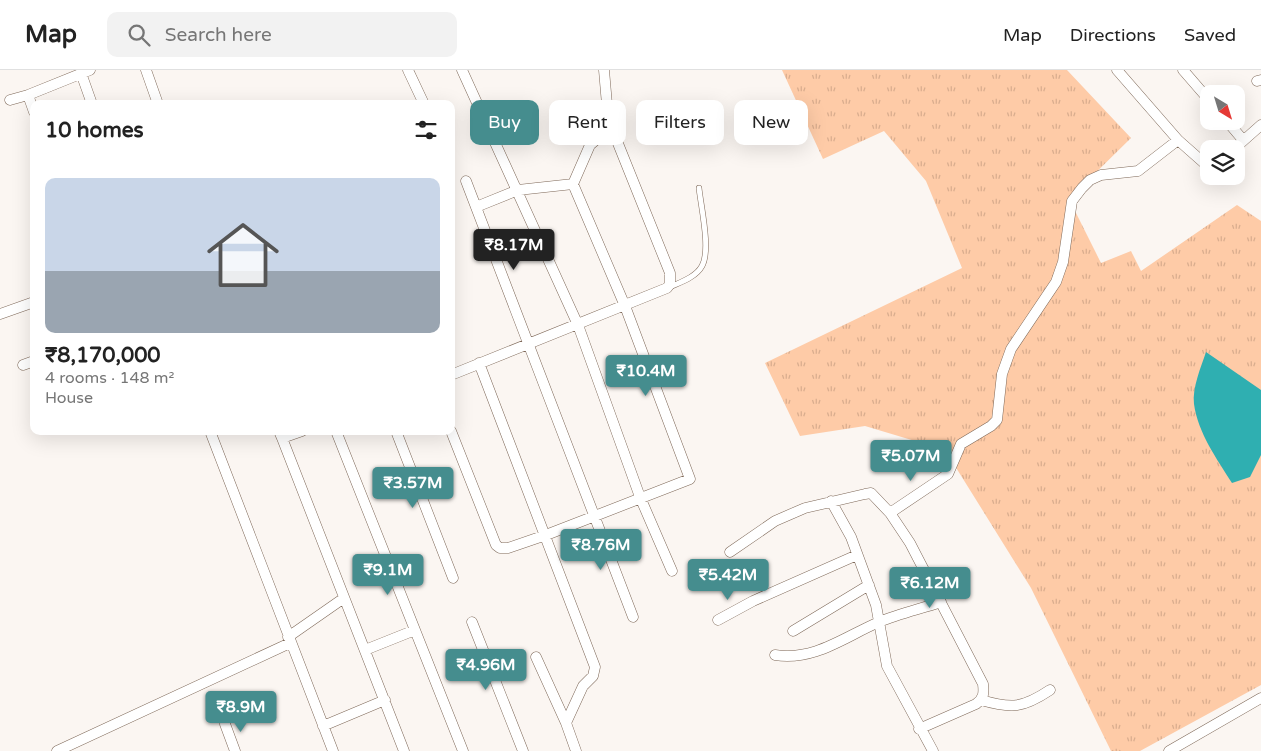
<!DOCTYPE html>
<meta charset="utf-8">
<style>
:root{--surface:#fff;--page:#f2f2f2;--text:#222;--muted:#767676;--line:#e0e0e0;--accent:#458d8e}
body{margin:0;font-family:"Varela Round",sans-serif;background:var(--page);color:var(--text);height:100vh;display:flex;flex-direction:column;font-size:19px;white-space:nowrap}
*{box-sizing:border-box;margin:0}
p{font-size:16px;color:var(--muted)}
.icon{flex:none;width:28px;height:28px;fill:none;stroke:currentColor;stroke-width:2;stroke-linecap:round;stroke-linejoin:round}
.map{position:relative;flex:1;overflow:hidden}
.drawer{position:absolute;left:30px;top:30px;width:425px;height:335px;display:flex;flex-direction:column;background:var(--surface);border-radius:10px;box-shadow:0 5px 20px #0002}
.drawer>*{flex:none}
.banner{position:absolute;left:470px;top:30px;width:475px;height:45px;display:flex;gap:10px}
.needle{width:32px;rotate:142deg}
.tools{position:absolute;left:1200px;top:15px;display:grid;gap:10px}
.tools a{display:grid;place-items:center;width:45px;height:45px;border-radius:10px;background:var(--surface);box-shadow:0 5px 20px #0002;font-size:25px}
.price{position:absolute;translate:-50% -42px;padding:0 11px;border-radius:5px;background:var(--accent);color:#fff;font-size:16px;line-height:32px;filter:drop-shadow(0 1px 2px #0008)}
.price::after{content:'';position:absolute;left:50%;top:30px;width:15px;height:11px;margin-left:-8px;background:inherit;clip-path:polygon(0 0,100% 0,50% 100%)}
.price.selected{background:#222;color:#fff}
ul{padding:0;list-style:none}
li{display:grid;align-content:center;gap:10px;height:265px;padding:0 15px}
li span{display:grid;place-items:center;height:155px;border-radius:10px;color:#555}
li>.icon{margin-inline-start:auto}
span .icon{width:90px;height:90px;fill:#fffc;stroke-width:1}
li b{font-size:21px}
h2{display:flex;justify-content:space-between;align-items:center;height:60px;padding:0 15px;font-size:21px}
.tag{padding:0 18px;border-radius:10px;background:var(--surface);box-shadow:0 5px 20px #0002;font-size:18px;line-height:45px}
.tag.selected{background:var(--accent);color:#fff}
header{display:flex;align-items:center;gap:30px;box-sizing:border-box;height:70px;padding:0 25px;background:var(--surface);border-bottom:1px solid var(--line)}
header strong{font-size:24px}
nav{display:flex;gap:28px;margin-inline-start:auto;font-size:18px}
.search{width:350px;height:45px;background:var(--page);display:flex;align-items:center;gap:12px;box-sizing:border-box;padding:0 18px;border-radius:10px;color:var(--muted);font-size:19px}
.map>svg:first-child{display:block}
.grass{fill:url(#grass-tufts)}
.water{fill:#2fafb1}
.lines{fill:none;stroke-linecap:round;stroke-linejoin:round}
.lane-casing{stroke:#7e6858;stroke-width:6}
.street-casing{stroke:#7e6858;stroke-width:11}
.lane{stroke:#fff;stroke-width:5}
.street{stroke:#fff;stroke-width:10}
</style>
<header>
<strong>Map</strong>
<div class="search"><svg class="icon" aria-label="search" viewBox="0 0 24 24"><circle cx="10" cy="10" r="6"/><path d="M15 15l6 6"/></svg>Search here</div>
<nav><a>Map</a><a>Directions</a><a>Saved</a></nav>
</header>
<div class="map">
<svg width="1261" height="681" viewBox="0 0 1261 681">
<defs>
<pattern id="grass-tufts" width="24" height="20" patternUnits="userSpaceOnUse" patternTransform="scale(1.25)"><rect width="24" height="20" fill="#fecba7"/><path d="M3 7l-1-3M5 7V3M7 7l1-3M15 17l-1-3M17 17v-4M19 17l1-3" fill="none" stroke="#d9ad8e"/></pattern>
</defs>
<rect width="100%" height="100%" fill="#fbf6f2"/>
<!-- grass -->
<path class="grass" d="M782,0H1067L1131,68L1069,129L1101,193L1131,181L1141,201L1237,135L1261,151V615L1140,681H1111L1031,518L945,380L865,356L800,366L765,293L962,198L926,111L884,61L823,89Z"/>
<!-- water -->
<path class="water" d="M1206,282L1261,320V385L1250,407L1232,413C1217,389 1198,363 1194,334C1192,318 1201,297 1206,282Z"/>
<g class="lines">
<!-- lane casing -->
<g class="lane-casing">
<path id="lane" d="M670,217C681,212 696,207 702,196C711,180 701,137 699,118"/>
</g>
<!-- street casing -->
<g class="street-casing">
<path id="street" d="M146,0L158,34
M408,0L424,34
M462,0L578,255L640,427L672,501
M1117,0L1178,70L1204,93L1209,94
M1183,0L1209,30
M81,3L92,34
M1257,11L1261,10
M28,25L34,42
M10,30L28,25L90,0
M1227,51L1243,70
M1234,79L1261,55
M466,111L633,547
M476,137L518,120L573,114
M0,244L34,232
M479,293L595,597L593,606L583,616L566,653
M23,295L34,291
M451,305L667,218L670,214V203L613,61L608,46L604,0
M210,361L333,681
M279,361L282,368L302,361
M336,361L463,681
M396,361L453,508
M451,361L496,475L500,478H508L546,465L690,409L625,236L573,114L590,75L612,56
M282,368L404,681
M831,431L851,467L876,535L887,596L933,681
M890,443L948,404L961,374L991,356L997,350L1002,304L1011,279L1056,212L1063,192L1072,131L1082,118L1090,110L1101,105L1138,101L1178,70
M730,482L775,451L805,438L865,424L871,423L890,443L910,473L983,614C984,623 984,628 976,634L919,659
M718,550L753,531L857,485
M472,552L523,681
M793,561L869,515
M288,567L344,528
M365,580L415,560
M775,585C815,591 844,567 879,552C898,544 920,539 941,532
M536,587L566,653L576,681
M981,630C1012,639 1023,638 1050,620
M225,654L235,681
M323,656L385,630
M57,681L290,573
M1169,681L1261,628"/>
</g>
<!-- lane -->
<use href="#lane" class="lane"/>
<!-- street -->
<use href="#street" class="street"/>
</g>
</svg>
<div class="tools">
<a><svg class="needle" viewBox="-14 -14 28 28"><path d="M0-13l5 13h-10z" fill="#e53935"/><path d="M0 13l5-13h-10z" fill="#767676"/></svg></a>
<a><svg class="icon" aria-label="layers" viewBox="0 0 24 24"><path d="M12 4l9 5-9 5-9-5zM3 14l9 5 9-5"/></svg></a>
</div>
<b class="price selected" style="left:514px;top:201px">₹8.17M</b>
<b class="price" style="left:646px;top:327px">₹10.4M</b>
<b class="price" style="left:911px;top:412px">₹5.07M</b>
<b class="price" style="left:413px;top:439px">₹3.57M</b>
<b class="price" style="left:601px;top:501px">₹8.76M</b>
<b class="price" style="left:388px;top:526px">₹9.1M</b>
<b class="price" style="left:728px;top:531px">₹5.42M</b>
<b class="price" style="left:930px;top:539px">₹6.12M</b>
<b class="price" style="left:486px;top:621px">₹4.96M</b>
<b class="price" style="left:241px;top:663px">₹8.9M</b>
<div class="banner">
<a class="tag selected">Buy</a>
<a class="tag">Rent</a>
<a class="tag">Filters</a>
<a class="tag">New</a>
</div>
<section class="drawer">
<h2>10 homes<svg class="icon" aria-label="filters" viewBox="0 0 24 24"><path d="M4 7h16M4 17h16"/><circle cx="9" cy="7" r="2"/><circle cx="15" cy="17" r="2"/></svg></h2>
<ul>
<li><span style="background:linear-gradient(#c9d6e8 60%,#9aa5b1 0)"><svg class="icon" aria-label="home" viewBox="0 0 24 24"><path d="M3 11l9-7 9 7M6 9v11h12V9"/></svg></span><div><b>₹8,170,000</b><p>4 rooms · 148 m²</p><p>House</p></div></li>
</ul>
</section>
</div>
